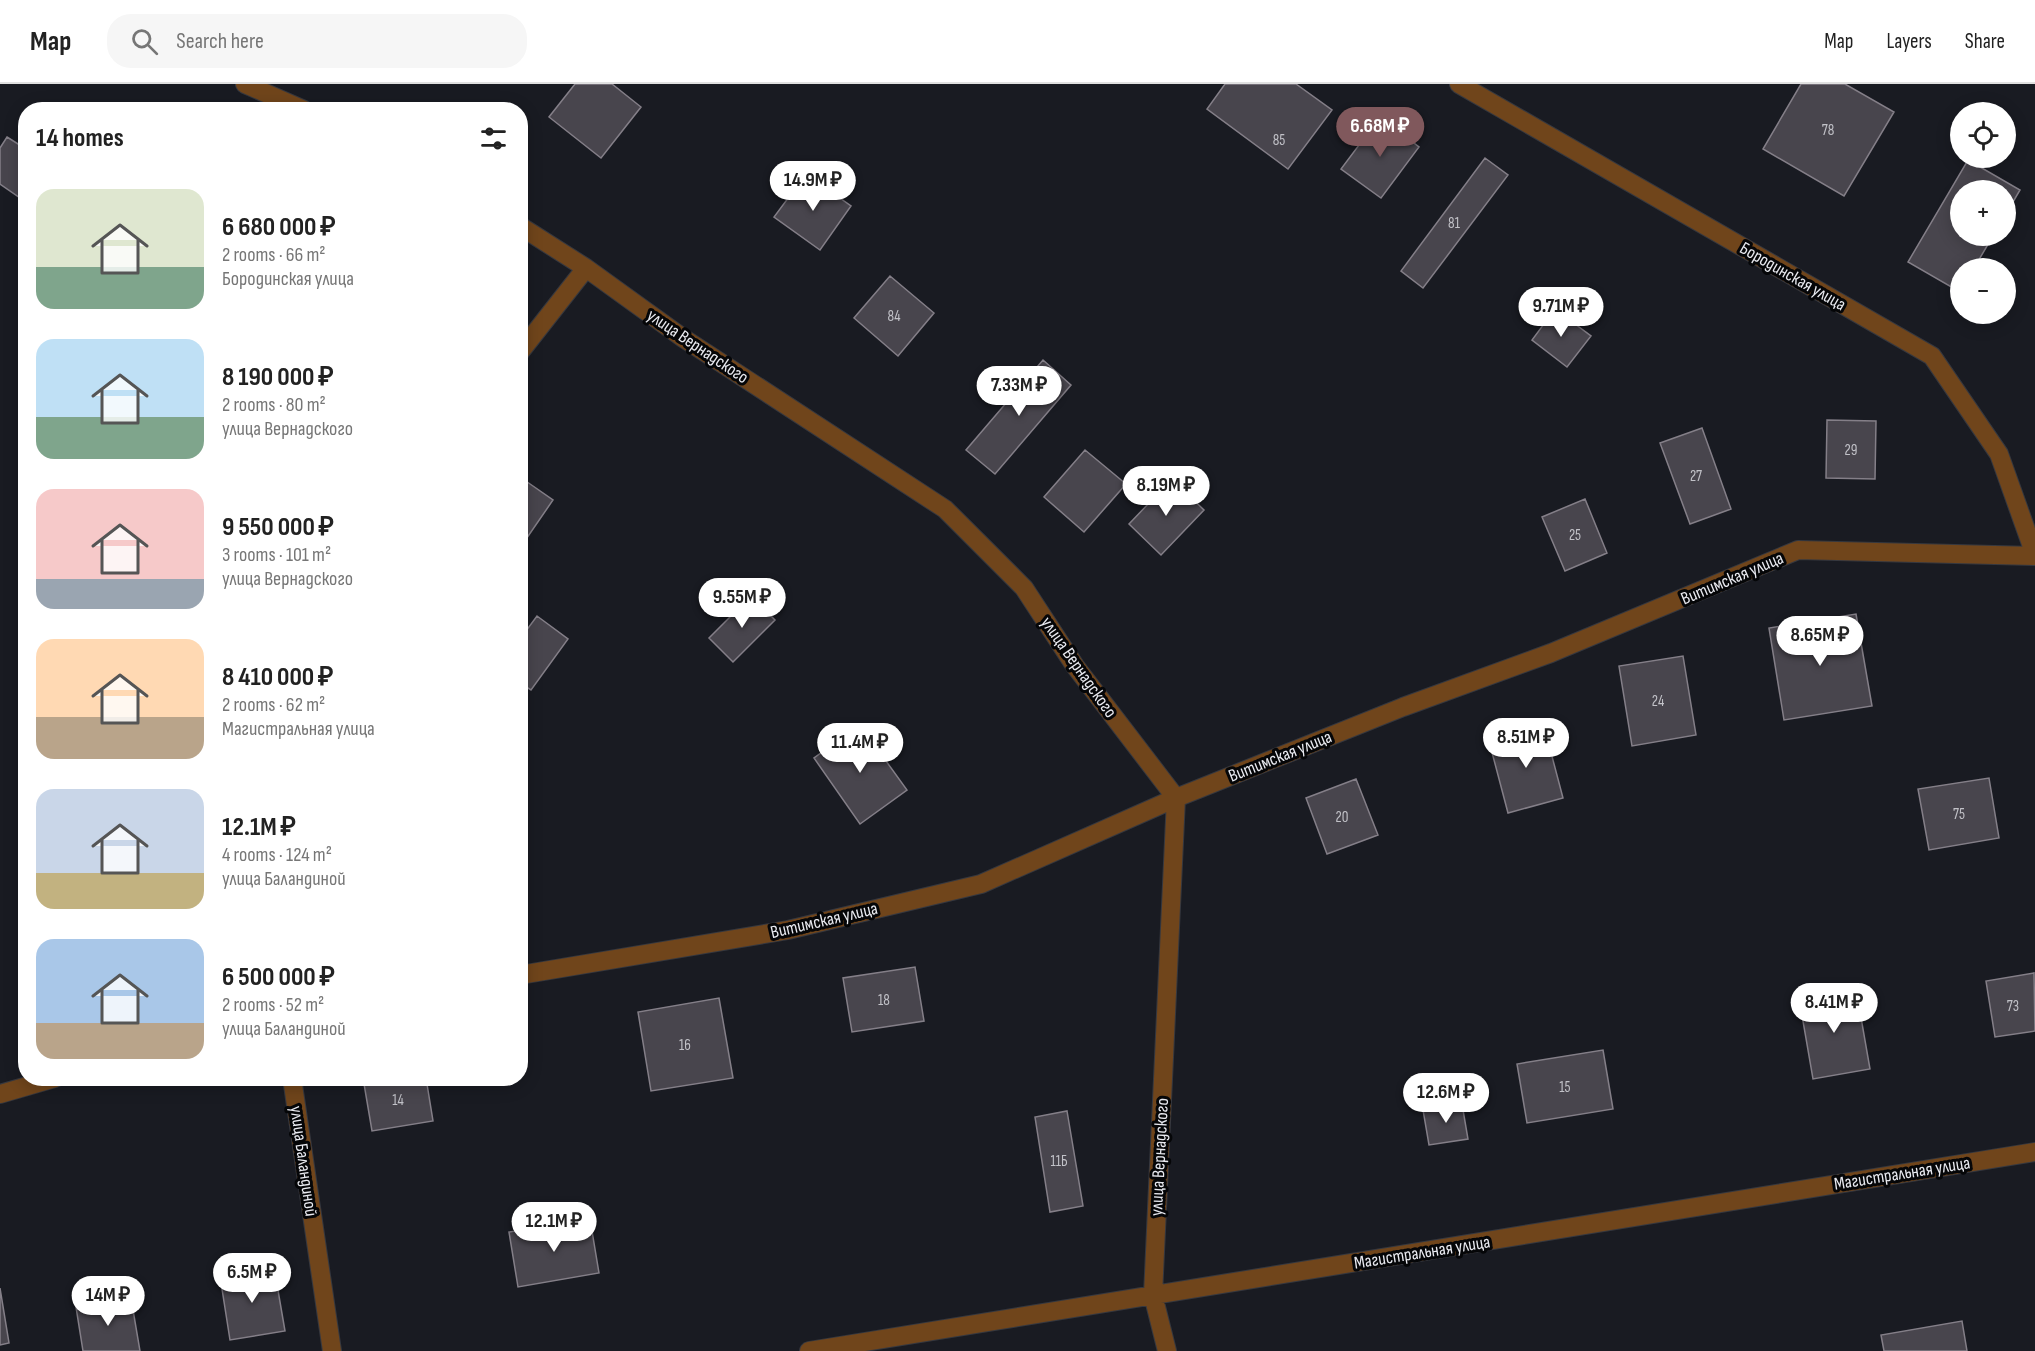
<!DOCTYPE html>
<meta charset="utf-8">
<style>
:root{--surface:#fff;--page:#f6f6f6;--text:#222;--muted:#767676;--line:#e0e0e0;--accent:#80585c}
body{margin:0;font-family:"Sofia Sans Condensed",sans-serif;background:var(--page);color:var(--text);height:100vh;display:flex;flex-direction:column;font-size:22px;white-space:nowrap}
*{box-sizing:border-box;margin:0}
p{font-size:20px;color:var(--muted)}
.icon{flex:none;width:33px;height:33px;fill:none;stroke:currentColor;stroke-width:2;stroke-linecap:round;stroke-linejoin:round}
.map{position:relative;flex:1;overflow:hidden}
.side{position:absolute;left:18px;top:18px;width:510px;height:984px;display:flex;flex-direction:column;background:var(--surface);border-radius:24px;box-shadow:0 3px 15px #0003}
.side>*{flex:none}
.buttons{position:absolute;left:1950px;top:18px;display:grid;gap:12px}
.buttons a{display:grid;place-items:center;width:66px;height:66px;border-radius:50%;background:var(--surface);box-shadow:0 3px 15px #0003;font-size:30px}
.price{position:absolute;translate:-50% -51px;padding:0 14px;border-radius:21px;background:#fff;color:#222;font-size:20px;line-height:39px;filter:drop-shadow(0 2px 3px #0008)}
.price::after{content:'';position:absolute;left:50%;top:36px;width:18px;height:14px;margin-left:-9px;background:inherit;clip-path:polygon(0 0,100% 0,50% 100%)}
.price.on{background:var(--accent);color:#fff}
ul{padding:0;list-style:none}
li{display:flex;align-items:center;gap:18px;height:150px;padding:0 18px}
li span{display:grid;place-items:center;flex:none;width:168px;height:120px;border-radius:18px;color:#555}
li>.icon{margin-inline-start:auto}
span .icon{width:72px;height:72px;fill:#fffc;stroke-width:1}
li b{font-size:26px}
h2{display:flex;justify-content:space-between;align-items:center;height:72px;padding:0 18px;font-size:26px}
header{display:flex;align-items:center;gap:36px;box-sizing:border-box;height:84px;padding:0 30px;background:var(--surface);border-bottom:2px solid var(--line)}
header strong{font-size:28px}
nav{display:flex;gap:33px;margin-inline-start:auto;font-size:21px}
.search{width:420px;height:54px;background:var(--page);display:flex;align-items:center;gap:15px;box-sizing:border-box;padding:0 21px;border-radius:24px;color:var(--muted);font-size:22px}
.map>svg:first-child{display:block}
.building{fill:#48454d;stroke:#847f88;stroke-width:1.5}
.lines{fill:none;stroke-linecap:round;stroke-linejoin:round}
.minor-casing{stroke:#36383f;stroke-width:20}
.minor{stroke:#70451b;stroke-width:18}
.labels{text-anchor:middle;stroke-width:6;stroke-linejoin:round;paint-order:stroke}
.number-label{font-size:15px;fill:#c2c2c8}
.street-label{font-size:18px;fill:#eaebf1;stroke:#050608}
</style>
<header>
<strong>Map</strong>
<div class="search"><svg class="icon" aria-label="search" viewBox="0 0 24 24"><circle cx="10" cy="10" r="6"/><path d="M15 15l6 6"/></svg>Search here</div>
<nav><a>Map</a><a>Layers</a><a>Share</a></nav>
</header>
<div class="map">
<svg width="2035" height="1267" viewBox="0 0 2035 1267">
<rect width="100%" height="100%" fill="#191b22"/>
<!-- building -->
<path class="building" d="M575,0H612L641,23L601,74L549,33Z
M1225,0H1296L1332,26L1288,85L1207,25Z
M1801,0H1845L1894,28L1844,112L1763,65Z
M1380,33L1419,63L1381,114L1341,85Z
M7,53L26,65V118L0,100V64Z
M1485,74L1508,91L1423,204L1401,187Z
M1968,76L2020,106L2006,130V106H1960V152H1993L1974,184H1960V208L1908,178Z
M806,90L851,122L820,166L774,133Z
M890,192L934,229L898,272L854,234Z
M1555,225L1591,252L1567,283L1532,256Z
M1043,276L1071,301L995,390L966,366Z
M1827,336L1876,337L1875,395L1826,394Z
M1702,344L1731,425L1690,440L1660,359Z
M1085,366L1126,400L1084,448L1044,413Z
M520,393L553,416L522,461L520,459Z
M1172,395L1204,426L1161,471L1129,440Z
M1585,415L1607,469L1565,487L1542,433Z
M751,512L775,536L733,578L709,554Z
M1856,530L1872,622L1784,636L1769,544Z
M537,532L568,555L531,606L520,599V555Z
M1683,572L1696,651L1632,662L1619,582Z
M860,641L907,706L860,740L814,674Z
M1544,642L1563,714L1508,729L1489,657Z
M1989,694L1999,754L1929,766L1918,705Z
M1356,695L1378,751L1327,770L1306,714Z
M915,883L924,937L852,948L843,894Z
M2034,889L2035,947L1995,953L1986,897Z
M1856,905L1870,985L1813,995L1799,914Z
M719,914L733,994L651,1007L638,928Z
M1603,966L1613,1025L1527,1039L1517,980Z
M363,994H426L433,1037L372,1047Z
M1462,1020L1468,1055L1429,1061L1423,1026Z
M1067,1027L1083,1122L1050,1128L1035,1033Z
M590,1135L599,1189L518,1203L509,1148Z
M274,1183L285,1247L230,1256L220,1192Z
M0,1204L9,1259L0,1261Z
M131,1214L140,1267H83L76,1223Z
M1962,1237L1967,1267H1884L1881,1251Z"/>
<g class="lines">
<!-- minor casing -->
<g class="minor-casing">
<path id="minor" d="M245,0L304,26
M1459,0L1932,272L1999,370L2035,471
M520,142L586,184L683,254L945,425L1024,504L1075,582L1176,714L1153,1211L1167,1267
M520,268L586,184
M520,891L788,846L981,800L1176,714L1403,623L1551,569L1798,466L2035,472
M292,994L332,1267
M0,1010L55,994
M809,1267L2035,1068"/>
</g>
<!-- minor -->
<use href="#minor" class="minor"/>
</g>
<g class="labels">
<!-- number labels -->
<g class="number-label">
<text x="1828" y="51">78</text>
<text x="1279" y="61">85</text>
<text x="1454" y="144">81</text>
<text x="894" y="237">84</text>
<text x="1851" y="371">29</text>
<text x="1696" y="397">27</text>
<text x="1575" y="456">25</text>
<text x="1658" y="622">24</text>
<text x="1959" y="735">75</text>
<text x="1342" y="738">20</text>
<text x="884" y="921">18</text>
<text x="2013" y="927">73</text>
<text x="685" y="966">16</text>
<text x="1565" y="1008">15</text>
<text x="398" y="1021">14</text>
<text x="1059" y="1082">11Б</text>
</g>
<!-- street labels -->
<g class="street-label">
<text transform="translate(1793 192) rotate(30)" y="6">Бородинская улица</text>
<text transform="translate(698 262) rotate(34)" y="6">улица Вернадского</text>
<text transform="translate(1732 494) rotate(-23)" y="6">Витимская улица</text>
<text transform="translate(1079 583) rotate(55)" y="6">улица Вернадского</text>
<text transform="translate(1280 672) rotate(-22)" y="6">Витимская улица</text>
<text transform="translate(824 836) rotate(-13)" y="6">Витимская улица</text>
<text transform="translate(1159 1073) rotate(-87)" y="6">улица Вернадского</text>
<text transform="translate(304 1077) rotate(82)" y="6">улица Баландиной</text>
<text transform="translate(1902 1089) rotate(-9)" y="6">Магистральная улица</text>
<text transform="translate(1422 1168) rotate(-9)" y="6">Магистральная улица</text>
</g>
</g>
</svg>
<div class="buttons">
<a><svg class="icon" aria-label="locate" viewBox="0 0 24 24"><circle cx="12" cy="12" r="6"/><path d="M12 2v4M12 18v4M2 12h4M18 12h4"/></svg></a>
<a>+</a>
<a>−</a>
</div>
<b class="price on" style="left:1380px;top:74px">6.68M ₽</b>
<b class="price" style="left:813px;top:128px">14.9M ₽</b>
<b class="price" style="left:1561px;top:254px">9.71M ₽</b>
<b class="price" style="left:1019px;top:333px">7.33M ₽</b>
<b class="price" style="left:1166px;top:433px">8.19M ₽</b>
<b class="price" style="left:742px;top:545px">9.55M ₽</b>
<b class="price" style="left:1820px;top:583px">8.65M ₽</b>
<b class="price" style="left:1526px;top:685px">8.51M ₽</b>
<b class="price" style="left:860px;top:690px">11.4M ₽</b>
<b class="price" style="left:1834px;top:950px">8.41M ₽</b>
<b class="price" style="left:1446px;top:1040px">12.6M ₽</b>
<b class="price" style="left:554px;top:1169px">12.1M ₽</b>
<b class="price" style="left:252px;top:1220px">6.5M ₽</b>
<b class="price" style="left:108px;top:1243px">14M ₽</b>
<section class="side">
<h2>14 homes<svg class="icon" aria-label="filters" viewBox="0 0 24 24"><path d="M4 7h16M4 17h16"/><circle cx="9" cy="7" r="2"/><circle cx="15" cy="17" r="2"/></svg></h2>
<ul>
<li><span style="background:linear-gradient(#dfe7d0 65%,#7fa58c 0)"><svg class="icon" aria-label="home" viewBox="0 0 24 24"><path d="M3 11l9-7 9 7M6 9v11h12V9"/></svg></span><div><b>6 680 000 ₽</b><p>2 rooms · 66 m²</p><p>Бородинская улица</p></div></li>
<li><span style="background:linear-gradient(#bfe0f5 65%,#7fa58c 0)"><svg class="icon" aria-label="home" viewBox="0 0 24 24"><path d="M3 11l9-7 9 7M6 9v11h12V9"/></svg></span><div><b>8 190 000 ₽</b><p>2 rooms · 80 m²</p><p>улица Вернадского</p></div></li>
<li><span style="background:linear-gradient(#f6c9c9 75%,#9aa5b1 0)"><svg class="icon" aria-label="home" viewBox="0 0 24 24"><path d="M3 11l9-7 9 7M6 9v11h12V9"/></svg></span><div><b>9 550 000 ₽</b><p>3 rooms · 101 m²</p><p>улица Вернадского</p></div></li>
<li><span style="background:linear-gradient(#ffd9b3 65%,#b9a48a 0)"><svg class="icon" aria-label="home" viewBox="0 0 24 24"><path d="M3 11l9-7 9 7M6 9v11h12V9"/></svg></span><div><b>8 410 000 ₽</b><p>2 rooms · 62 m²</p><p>Магистральная улица</p></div></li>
<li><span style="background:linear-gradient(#c9d6e8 70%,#c2b280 0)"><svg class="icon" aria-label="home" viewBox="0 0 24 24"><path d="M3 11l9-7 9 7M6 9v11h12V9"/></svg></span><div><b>12.1M ₽</b><p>4 rooms · 124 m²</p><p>улица Баландиной</p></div></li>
<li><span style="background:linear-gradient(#a9c7e8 70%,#b9a48a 0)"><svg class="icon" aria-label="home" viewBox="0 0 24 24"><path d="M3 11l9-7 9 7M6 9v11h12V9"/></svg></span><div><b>6 500 000 ₽</b><p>2 rooms · 52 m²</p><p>улица Баландиной</p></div></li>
</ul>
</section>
</div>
